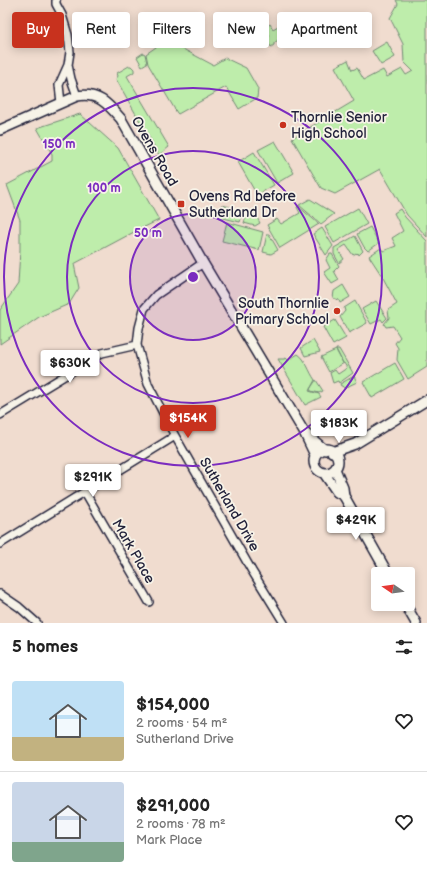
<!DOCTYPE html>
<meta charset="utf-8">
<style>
:root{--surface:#fff;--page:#f6f6f6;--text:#222;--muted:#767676;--line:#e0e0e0;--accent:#c8321e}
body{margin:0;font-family:"Balsamiq Sans",sans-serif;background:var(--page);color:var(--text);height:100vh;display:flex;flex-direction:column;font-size:15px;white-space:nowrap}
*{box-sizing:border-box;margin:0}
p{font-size:13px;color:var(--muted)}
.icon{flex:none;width:22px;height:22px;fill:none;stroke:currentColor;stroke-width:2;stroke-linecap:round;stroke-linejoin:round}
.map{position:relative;height:623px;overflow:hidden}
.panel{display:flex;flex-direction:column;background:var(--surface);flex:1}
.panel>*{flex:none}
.banner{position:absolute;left:12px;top:12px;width:403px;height:36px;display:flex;gap:8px}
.needle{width:26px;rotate:283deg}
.controls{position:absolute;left:371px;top:567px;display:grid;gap:8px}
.controls a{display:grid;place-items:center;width:44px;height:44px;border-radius:4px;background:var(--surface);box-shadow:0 2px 10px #0003;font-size:20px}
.price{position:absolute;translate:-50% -34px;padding:0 9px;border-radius:4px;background:#fff;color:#222;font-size:13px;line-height:26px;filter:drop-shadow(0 1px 2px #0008)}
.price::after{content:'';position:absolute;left:50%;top:24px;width:12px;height:9px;margin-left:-6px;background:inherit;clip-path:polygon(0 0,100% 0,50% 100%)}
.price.selected{background:var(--accent);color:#fff}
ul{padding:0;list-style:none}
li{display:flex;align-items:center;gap:12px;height:100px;padding:0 12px}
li+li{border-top:1px solid var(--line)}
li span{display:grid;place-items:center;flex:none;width:112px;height:80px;border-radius:4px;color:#555}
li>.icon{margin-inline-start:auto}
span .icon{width:48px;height:48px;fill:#fffc;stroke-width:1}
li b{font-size:17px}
h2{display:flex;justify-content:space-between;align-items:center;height:48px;padding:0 12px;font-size:17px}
.tag{padding:0 14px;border-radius:4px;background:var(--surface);box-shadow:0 2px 10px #0003;font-size:14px;line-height:36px}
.tag.selected{background:var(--accent);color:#fff}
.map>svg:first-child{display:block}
.green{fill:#beedab;stroke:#708873}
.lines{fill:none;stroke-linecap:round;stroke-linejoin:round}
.minor-casing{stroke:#22223b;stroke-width:10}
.tertiary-casing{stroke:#22223b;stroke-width:12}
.minor{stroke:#f7f3e8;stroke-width:7}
.tertiary{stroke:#f7f3e8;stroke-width:9}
.ring{fill:none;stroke:#7b2cbf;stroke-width:2}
.poi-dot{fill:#c8321e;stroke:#f7f3e8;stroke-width:1.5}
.labels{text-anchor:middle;stroke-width:3.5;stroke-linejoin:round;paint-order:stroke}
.poi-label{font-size:14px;fill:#22223b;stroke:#f7f3e8;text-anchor:start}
.street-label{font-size:14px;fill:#22223b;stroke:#f7f3e8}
.centre{fill:#7b2cbf;stroke:#f7f3e8;stroke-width:2}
.ring-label{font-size:12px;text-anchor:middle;font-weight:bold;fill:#7b2cbf;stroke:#f7f3e8;stroke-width:3.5;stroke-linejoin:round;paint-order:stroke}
</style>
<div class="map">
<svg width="427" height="623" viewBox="0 0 427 623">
<rect width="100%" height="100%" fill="#f0dccf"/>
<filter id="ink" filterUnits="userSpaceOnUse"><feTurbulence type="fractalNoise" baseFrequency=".025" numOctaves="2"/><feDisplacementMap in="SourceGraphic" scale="8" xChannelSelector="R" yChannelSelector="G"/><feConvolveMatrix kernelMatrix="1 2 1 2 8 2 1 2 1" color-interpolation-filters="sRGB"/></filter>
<g filter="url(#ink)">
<!-- green -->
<path class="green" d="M396,0H427V237L407,215L380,169L335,194L321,188L292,138L354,101L335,67L348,60L352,70L357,68L364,80L383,70L387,77L402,69L406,75L413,71L404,62L403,44L390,18L398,4Z
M283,23L290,36L286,38L284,36L274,43V45L271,47L266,39L270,36L265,28L270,24L273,29Z
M166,40L213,65L225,58L246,68L258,89L257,98L239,109L226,87L178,114L177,113L148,64L146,54Z
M387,42L395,57L381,65L372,51Z
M143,53L145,54L147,63L142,66L137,57Z
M129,66H131L134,69V72L127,76L169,147L159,155L116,79L118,76L117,73Z
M80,114L118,148L159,220L134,232L74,264L79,288L69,304L39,317L0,344V310L18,284L20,250V220L7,185L52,161V154L37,128Z
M275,141L294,173L277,183L258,150Z
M254,152L274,185L257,195L238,162Z
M310,199L334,214L321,224L299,205Z
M222,205L230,207V209L243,212L240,222L219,217Z
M298,206L319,224L280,248L267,225L277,219L281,224L300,213L297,207Z
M358,208L367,224L334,243L325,227Z
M400,209L405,217L427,241V367L408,379L397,360L398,348L395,343L400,337L393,326L386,327L384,324L389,318L388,310L397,304L382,276L369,256L381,248L383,251L396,246L392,238L403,231L394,213Z
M254,212L260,223L255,226L244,223L246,217Z
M227,222L263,232L259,250L222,241Z
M370,227L379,243L368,251L364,247L357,234Z
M322,228L333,246L326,255L313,234Z
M267,234H269L278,250L271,254L263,252Z
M355,236L363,251L359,255L358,253L357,254L356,253L353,255L346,245L338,250L344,259L339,263L334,254V248Z
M330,254H332L339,266L334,271L339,280L332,284L324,272L330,268L326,260Z
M343,285L350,297L340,303L339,300L333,298L334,291Z
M355,301L367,323L349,333L340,317L345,311L344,308Z
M376,301L387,318L383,322L381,319L371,324L362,309Z
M335,320L346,338L333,345L323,327Z
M313,340L320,352L305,356L301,348Z
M336,349H339L353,373L339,383L338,381L333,383L330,373L335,370L338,374L347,368L344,363L329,372L321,357L336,350L343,363Z
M298,354C306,359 309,372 315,380L309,391L319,394L321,397L305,405L278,359H284L286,358L288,360Z
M395,363L404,379L372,398L363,382Z
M354,376L357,382L344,388L342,386H341L340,384Z
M316,380L323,391L319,393L311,391L310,389Z"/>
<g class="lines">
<!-- minor casing -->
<g class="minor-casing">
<path id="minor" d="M56,0V4L62,15L68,35L70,52L68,65L71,79L77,96
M61,103L59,85L68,65
M203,263L156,295L144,309L139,328L137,345L148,384L175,436L252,571L284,623
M0,415L102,353L137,345
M85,492L149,602
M0,544L175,436
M0,594L19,607L37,623"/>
</g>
<!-- tertiary casing -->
<g class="tertiary-casing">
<path id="tertiary" d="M0,130L77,96C98,92 108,104 121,119L203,263L304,432L315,455
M305,433L325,450
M314 461a12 12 0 1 1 24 0a12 12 0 1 1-24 0Z
M332,452L355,444L427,400
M335,469L343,488L344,496
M324,473L337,492L344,496L388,574
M405,604L416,623"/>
</g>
<!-- minor -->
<use href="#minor" class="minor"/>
<!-- tertiary -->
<use href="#tertiary" class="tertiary"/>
</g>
</g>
<!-- distance rings -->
<circle cx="193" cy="277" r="63" fill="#7b2cbf" fill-opacity=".12"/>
<g class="ring">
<circle cx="193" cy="277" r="63"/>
<circle cx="193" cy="277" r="126"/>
<circle cx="193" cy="277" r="189"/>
</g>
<!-- markers -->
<g class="poi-dot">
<circle cx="283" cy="125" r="4"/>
<rect x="177" y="200" width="8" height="8" rx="2"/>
<circle cx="337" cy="311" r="4"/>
</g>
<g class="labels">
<!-- poi labels -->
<g class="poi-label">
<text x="291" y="122">Thornlie Senior<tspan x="291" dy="16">High School</tspan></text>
<text x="189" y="201">Ovens Rd before<tspan x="189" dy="16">Sutherland Dr</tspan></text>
<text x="329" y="308" text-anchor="end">South Thornlie<tspan x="329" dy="16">Primary School</tspan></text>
</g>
<!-- street labels -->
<g class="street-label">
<text transform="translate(155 151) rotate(60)" y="5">Ovens Road</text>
<text transform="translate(230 504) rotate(60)" y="5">Sutherland Drive</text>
<text transform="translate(134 551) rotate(60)" y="5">Mark Place</text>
</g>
</g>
<circle cx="193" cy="277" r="6" class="centre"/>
<g class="ring-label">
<text x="59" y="148">150 m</text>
<text x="104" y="192">100 m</text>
<text x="148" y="237">50 m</text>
</g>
</svg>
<div class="controls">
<a><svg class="needle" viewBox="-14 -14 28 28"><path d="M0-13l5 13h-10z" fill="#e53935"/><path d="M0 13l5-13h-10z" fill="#767676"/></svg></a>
</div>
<b class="price" style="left:70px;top:384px">$630K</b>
<b class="price selected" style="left:188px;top:439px">$154K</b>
<b class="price" style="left:339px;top:444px">$183K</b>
<b class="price" style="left:93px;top:498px">$291K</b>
<b class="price" style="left:356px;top:541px">$429K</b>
<div class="banner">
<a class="tag selected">Buy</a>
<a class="tag">Rent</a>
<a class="tag">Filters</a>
<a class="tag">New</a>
<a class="tag">Apartment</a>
</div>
</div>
<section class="panel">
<h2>5 homes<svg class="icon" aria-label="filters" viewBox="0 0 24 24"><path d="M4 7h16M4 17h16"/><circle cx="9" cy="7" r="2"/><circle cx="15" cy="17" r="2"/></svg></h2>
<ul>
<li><span style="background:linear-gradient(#bfe0f5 70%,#c2b280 0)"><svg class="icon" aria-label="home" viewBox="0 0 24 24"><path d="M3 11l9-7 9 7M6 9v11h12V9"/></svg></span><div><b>$154,000</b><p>2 rooms · 54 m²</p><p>Sutherland Drive</p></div><svg class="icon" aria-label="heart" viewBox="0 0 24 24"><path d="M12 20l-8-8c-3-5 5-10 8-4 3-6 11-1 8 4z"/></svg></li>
<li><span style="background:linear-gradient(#c9d6e8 75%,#7fa58c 0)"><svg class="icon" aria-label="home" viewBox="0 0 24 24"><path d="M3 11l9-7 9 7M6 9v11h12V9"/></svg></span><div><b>$291,000</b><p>2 rooms · 78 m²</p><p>Mark Place</p></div><svg class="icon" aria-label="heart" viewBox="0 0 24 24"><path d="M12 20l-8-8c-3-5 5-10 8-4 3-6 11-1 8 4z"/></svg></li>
</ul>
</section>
